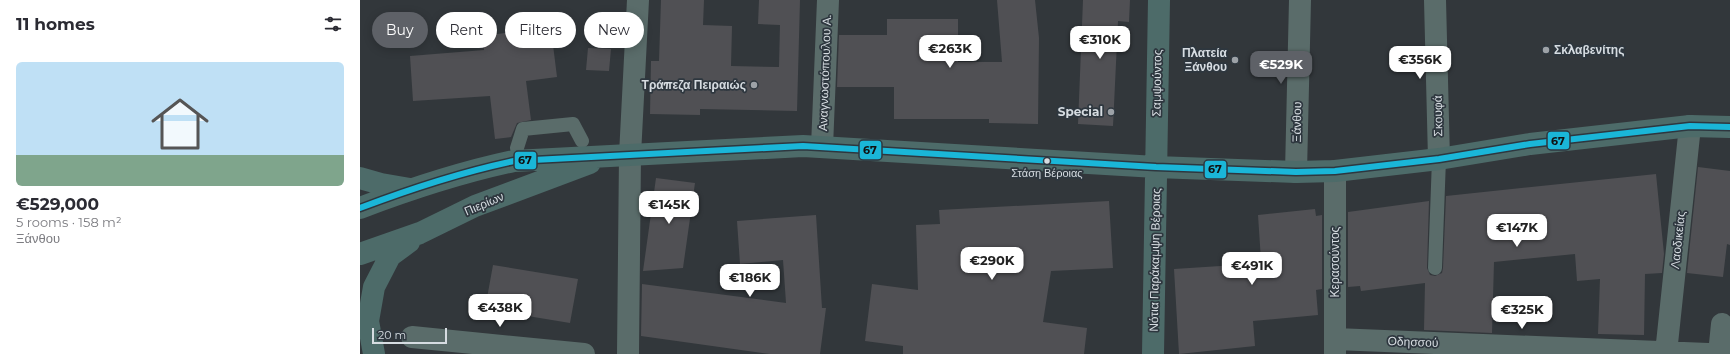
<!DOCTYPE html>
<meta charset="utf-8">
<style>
:root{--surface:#fff;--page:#f2f2f3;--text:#2b2b33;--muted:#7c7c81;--line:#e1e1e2;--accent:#5e6167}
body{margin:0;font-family:Montserrat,sans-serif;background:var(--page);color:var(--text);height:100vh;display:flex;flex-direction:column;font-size:15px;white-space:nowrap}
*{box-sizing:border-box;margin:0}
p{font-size:13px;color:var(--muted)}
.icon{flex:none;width:22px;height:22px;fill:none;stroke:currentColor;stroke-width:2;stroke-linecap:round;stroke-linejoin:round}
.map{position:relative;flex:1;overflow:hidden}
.drawer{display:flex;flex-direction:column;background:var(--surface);width:360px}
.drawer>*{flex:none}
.banner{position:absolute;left:12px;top:12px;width:380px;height:36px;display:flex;gap:8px}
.scale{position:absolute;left:12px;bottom:10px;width:75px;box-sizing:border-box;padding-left:4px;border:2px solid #d6dce1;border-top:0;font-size:11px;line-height:14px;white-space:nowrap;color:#d6dce1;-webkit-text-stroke:3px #2e373f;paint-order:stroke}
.price{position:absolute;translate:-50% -34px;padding:0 9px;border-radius:8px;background:#fff;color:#222;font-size:13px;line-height:26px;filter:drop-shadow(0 1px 2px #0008)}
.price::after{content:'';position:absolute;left:50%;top:24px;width:12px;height:9px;margin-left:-6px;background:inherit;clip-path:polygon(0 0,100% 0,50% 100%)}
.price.active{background:var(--accent);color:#fff}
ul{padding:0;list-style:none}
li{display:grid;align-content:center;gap:8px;height:212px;padding:0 16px}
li+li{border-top:1px solid var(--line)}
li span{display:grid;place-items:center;height:124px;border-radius:6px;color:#555}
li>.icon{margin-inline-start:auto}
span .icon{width:72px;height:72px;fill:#fffc;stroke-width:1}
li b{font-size:17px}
h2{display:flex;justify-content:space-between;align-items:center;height:48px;padding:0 16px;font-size:17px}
.pill{padding:0 14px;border-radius:18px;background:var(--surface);box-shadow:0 2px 10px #0003;font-size:14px;line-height:36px}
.pill.active{background:var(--accent);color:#fff}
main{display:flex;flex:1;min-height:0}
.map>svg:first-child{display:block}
.building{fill:#505054}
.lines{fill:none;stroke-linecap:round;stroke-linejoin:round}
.lane{stroke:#5a6c6a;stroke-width:14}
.street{stroke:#5a6c6a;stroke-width:22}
.primary{stroke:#4d6b69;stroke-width:22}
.bus-1-casing{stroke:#2e373f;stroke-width:9}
.bus-1{stroke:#1ab6d8;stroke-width:6}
.poi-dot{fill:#9da2a7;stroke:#2e373f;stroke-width:1.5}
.bus-dot{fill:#d6dce1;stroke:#2e373f;stroke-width:1.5}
.labels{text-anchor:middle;stroke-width:3.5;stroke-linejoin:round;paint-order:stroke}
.bus-label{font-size:11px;fill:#d6dce1;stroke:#2e373f}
.poi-label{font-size:12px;font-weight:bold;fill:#d6dce1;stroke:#2e373f;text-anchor:end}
.street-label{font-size:12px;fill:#d6dce1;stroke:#2e373f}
.line-badge{stroke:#2e373f;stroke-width:1.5}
.pale-badge-label{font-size:11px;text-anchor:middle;font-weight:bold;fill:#111}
</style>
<main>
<section class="drawer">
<h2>11 homes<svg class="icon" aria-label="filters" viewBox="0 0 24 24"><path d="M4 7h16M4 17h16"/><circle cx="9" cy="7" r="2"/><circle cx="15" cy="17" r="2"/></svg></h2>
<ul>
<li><span style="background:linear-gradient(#bfe0f5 75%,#7fa58c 0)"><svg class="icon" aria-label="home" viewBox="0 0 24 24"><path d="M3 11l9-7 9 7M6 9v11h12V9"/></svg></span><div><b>€529,000</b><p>5 rooms · 158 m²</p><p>Ξάνθου</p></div></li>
</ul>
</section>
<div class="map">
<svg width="1370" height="354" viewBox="0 0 1370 354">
<rect width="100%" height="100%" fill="#32373b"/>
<!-- building -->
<path class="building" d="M301,0H344L343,25L372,26L371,66L419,67L420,25L398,24L399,0H440L437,111L340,109V115L290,114L291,61H299Z
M637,0H675L679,38L678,124L629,123V119H534V87H477L479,35H527V19H598V62H642Z
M723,0H770L769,22L758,21L753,126L718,124Z
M159,31L160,40L192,37L197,77L166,81L171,120L157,123L151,137L135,139L130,96L53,101L50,56L124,50L123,36Z
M228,48L251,49L249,71L226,70Z
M1338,167L1370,171V245L1367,244L1363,277L1327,273Z
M1296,174L1304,254L1302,273L1285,274L1284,335L1238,334L1240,279L1217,281L1215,254L1134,262L1132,333L1064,330L1065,283L1001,291L1000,286L988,287V212L1069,201L1067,268L1070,275L1075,276L1082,273L1083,268L1086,196Z
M296,178L335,183L323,268L283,271Z
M749,201L753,268L691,271L683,322L727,328L724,354H543V346L505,341L512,284L558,290L556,225L580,224L579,210Z
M955,209L956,216L962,215V289L956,290L958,315L893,321L895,346L819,354L814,269L876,265V263L901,260L898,215Z
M456,215L462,308H466L460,354H410L281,336L282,284L426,303L423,260L380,264L377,221Z
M133,265L218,279L210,323L125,309Z"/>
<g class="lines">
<!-- lane -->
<path class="lane" d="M157,148L163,129L213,124L222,141
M1075,268L1079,159"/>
<!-- street -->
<path class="street" d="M1075,0L1079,159
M462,147L468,0
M975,171V353
M936,172L940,0
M52,337L224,354
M975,339L1348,354
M1306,353L1330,126
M268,354L270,155L278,0
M1359,354L1362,324"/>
<!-- primary -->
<path class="primary" d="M0,178L21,184L50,189
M0,208C50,189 102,172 154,161L443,146L796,167L936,172L975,171L1079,159L1170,144L1330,126L1370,127
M0,254L60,233L115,206L230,163
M14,354L8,321L14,287L30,256L49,242
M793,354L799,0"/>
<!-- bus-1 casing -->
<g class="bus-1-casing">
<path id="bus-1" d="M0,208C50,189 102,172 154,161L443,146L796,167L936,172L975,171L1079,159L1170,144L1330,126L1370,127"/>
</g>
<!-- bus-1 -->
<use href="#bus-1" class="bus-1"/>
</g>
<!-- markers -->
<g class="poi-dot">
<circle cx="1186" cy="50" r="4"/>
<circle cx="875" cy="60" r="4"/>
<circle cx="394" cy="85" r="4"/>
<circle cx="751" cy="112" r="4"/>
</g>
<circle class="bus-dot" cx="687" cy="161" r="3.5"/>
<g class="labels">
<!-- bus labels -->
<g class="bus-label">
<text x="687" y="177">Στάση Βέροιας</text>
</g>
<!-- poi labels -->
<g class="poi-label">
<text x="1194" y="54" text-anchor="start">Σκλαβενίτης</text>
<text x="867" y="57">Πλατεία<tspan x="867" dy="14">Ξάνθου</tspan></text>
<text x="386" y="89">Τράπεζα Πειραιώς</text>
<text x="743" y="116">Special</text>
</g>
<!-- street labels -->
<g class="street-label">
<text transform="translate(465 73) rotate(-88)" y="4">Αναγνωστόπουλου Α.</text>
<text transform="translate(797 83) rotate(-89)" y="4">Σαμψούντος</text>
<text transform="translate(1078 116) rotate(-91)" y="4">Σκουφά</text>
<text transform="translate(937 122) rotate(-89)" y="4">Ξάνθου</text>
<text transform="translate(124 204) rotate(-23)" y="4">Πιερίων</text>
<text transform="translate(1318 240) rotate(-84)" y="4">Λαοδικείας</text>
<text transform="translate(795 260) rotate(-89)" y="4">Νότια Παράκαμψη Βέροιας</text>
<text transform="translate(975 262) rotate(-90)" y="4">Κερασούντος</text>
<text transform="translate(1053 342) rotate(2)" y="4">Οδησσού</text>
</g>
</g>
<g class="line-badge">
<rect x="1187" y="131" width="23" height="19" rx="4" fill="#1ab6d8"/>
<rect x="499" y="140" width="23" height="20" rx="4" fill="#1ab6d8"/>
<rect x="154" y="151" width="23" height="19" rx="4" fill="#1ab6d8"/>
<rect x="844" y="160" width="23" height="19" rx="4" fill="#1ab6d8"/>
</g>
<g class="pale-badge-label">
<text x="1198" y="145">67</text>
<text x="510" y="154">67</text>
<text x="165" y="164">67</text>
<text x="855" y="173">67</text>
</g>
</svg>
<div class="scale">20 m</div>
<b class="price" style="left:740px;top:60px">€310K</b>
<b class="price" style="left:590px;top:69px">€263K</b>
<b class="price" style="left:1060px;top:80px">€356K</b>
<b class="price active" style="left:921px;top:85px">€529K</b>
<b class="price" style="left:309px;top:225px">€145K</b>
<b class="price" style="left:1157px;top:248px">€147K</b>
<b class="price" style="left:632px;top:281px">€290K</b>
<b class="price" style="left:892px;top:286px">€491K</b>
<b class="price" style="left:390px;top:298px">€186K</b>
<b class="price" style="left:140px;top:328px">€438K</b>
<b class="price" style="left:1162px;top:330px">€325K</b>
<div class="banner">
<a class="pill active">Buy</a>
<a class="pill">Rent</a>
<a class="pill">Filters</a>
<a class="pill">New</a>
</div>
</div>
</main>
